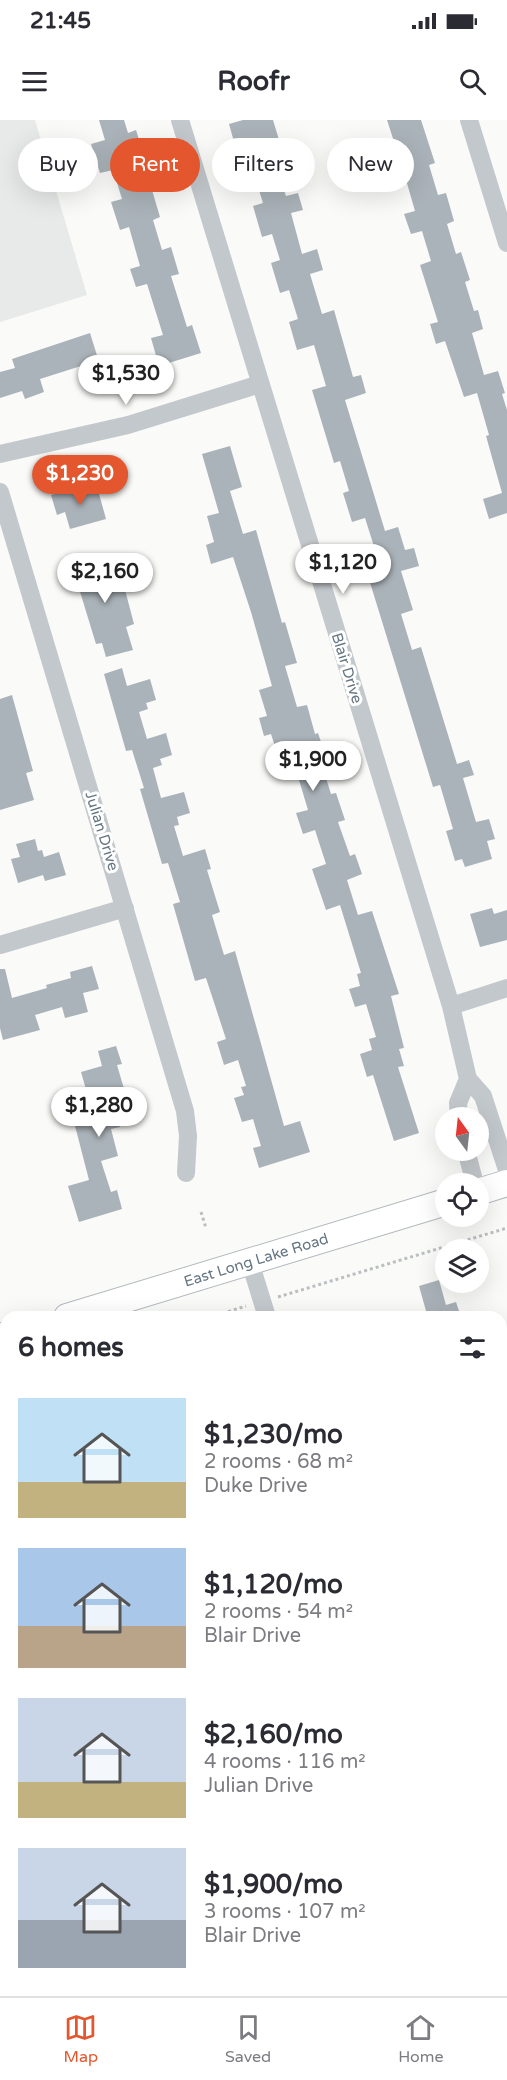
<!DOCTYPE html>
<meta charset="utf-8">
<style>
:root{--surface:#fff;--page:#f7f7f7;--text:#2b2b33;--muted:#7c7c81;--line:#e1e1e2;--accent:#e4572e}
body{margin:0;font-family:"Varela Round",sans-serif;background:var(--page);color:var(--text);height:100vh;display:flex;flex-direction:column;font-size:22px;white-space:nowrap}
*{box-sizing:border-box;margin:0}
p{font-size:20px;color:var(--muted)}
.icon{flex:none;width:33px;height:33px;fill:none;stroke:currentColor;stroke-width:2;stroke-linecap:round;stroke-linejoin:round}
.map{position:relative;flex:1;overflow:hidden}
.drawer{position:absolute;left:0px;top:1191px;width:507px;height:686px;display:flex;flex-direction:column;background:var(--surface);border-radius:18px 18px 0 0;box-shadow:0 6px 24px #0002}
.drawer>*{flex:none}
.hud{position:absolute;left:18px;top:18px;width:471px;height:54px;display:flex;gap:12px}
.needle{width:39px;rotate:345deg}
.tools{position:absolute;left:435px;top:987px;display:grid;gap:12px}
.tools a{display:grid;place-items:center;width:54px;height:54px;border-radius:50%;background:var(--surface);box-shadow:0 6px 24px #0002;font-size:30px}
.price{position:absolute;translate:-50% -51px;padding:0 14px;border-radius:21px;background:#fff;color:#222;font-size:20px;line-height:39px;filter:drop-shadow(0 2px 3px #0008)}
.price::after{content:'';position:absolute;left:50%;top:36px;width:18px;height:14px;margin-left:-9px;background:inherit;clip-path:polygon(0 0,100% 0,50% 100%)}
.price.current{background:var(--accent);color:#fff}
ul{padding:0;list-style:none}
li{display:flex;align-items:center;gap:18px;height:150px;padding:0 18px}
li span{display:grid;place-items:center;flex:none;width:168px;height:120px;border-radius:0px;color:#555}
li>.icon{margin-inline-start:auto}
span .icon{width:72px;height:72px;fill:#fffc;stroke-width:1}
li b{font-size:26px}
h2{display:flex;justify-content:space-between;align-items:center;height:72px;padding:0 18px;font-size:26px}
.pill{padding:0 21px;border-radius:27px;background:var(--surface);box-shadow:0 6px 24px #0002;font-size:21px;line-height:54px}
.pill.current{background:var(--accent);color:#fff}
.status{display:flex;justify-content:space-between;align-items:center;height:42px;padding:0 30px;background:var(--surface);direction:ltr}
.status svg{height:16px;fill:currentColor}
header{display:flex;justify-content:space-between;align-items:center;height:78px;padding:0 18px;background:var(--surface);font-size:27px;font-weight:700}
.tab-bar{display:flex;justify-content:space-around;align-items:center;height:84px;border-top:2px solid var(--line);background:var(--surface);font-size:16px;color:var(--muted)}
.tab-bar a{display:grid;justify-items:center;gap:3px}
.tab-bar .current{color:var(--accent)}
.map>svg:first-child{display:block}
.built{fill:#e8e9e9}
.building{fill:#aab3b9}
.lines{fill:none;stroke-linecap:round;stroke-linejoin:round}
.secondary-casing{stroke:#b3babf;stroke-width:28}
.path{stroke:#bbbfc2;stroke-width:3;stroke-dasharray:3 3;stroke-linecap:butt}
.minor{stroke:#c3c8cc;stroke-width:18}
.secondary{stroke:#fff;stroke-width:26}
.labels{text-anchor:middle;stroke-width:6;stroke-linejoin:round;paint-order:stroke}
.street-label{font-size:15px;fill:#657683;stroke:#fff}
</style>
<div class="status"><b>21:45</b><svg viewBox="0 0 49 12"><path d="M0 12V9h3v3zM5 12V6h3v6zM10 12V3h3v9zM15 12V0h3v12zM26 1h20v11H26zM47 4h2v5h-2z"/></svg></div>
<header><svg class="icon" aria-label="menu" viewBox="0 0 24 24"><path d="M4 6h16M4 12h16M4 18h16"/></svg>Roofr<svg class="icon" aria-label="search" viewBox="0 0 24 24"><circle cx="10" cy="10" r="6"/><path d="M15 15l6 6"/></svg></header>
<div class="map">
<svg width="507" height="1876" viewBox="0 0 507 1876">
<rect width="100%" height="100%" fill="#fafaf8"/>
<!-- built -->
<path class="built" d="M0,0H35L87,175L0,202Z"/>
<!-- building -->
<path class="building" d="M99,0H124L128,13L136,10L145,39L138,42L147,71L152,70L160,97L153,100L162,130L171,127L179,154L171,156L187,207L192,205L201,233L159,246L151,218L163,215L147,164L136,167L130,149L140,146L129,107L120,110L111,82L122,79L113,50L100,53L91,24L105,20Z
M243,0H273L280,23L269,27L286,76L298,73L303,90L291,93L302,134L317,129L323,150L310,154L322,194L334,190L353,257L361,255L366,273L345,280L368,355L385,411L398,407L405,430L414,428L419,446L401,451L413,490L401,494L412,530L421,527L457,644L469,640L474,655L463,658L476,702L489,699L495,719L487,721L492,739L465,747L462,739L455,741L446,711L453,709L440,665L433,667L364,443L378,439L365,398L352,402L343,373L349,371L340,341L334,343L312,270L326,266L314,225L297,230L289,202L298,199L289,170L280,173L271,143L280,140L272,114L262,117L253,86L263,83L253,51L246,34L238,36L229,4Z
M387,0H421L435,43L429,45L438,75L446,73L454,101L447,104L456,134L461,132L470,160L465,162L474,191L478,190L483,209L472,213L484,255L498,251L505,273L502,274L507,290V393L489,399L483,379L502,373L486,316L489,315L477,273L464,277L445,221L436,224L430,204L438,202L420,145L431,141L422,111L411,114L404,94L415,91L404,53L392,56L386,37L398,34Z
M90,213L104,258L86,263L81,246L40,259L44,272L25,279L22,271L0,278V252L15,248L12,239Z
M230,326L242,367L230,371L243,414L256,410L282,503L285,502L297,543L285,546L297,587L307,585L315,614L318,613L327,640L321,642L331,674L336,673L345,700L338,702L350,736L355,734L362,754L347,760L358,795L372,791L399,874L391,876L404,928L399,929L404,946L398,947L419,1013L394,1021L373,955L367,957L360,934L372,930L369,919L376,917L366,884L355,887L349,869L360,866L357,854L361,853L340,785L326,790L312,749L326,744L315,710L303,714L296,693L308,690L296,650L284,654L271,614L264,616L259,598L267,596L259,570L272,566L251,492L233,437L211,444L206,425L214,422L207,396L219,393L202,334Z
M96,363L106,399L70,409L65,392L57,395L51,375Z
M88,434L93,450L118,443L134,504L126,507L133,530L106,537L102,523L96,524L70,439Z
M122,548L127,566L150,559L156,580L146,583L148,589L139,592L147,619L166,613L172,635L160,639L162,645L153,648L161,678L184,672L190,693L177,697L179,705L174,706L183,736L205,729L211,749L207,750L220,792L212,795L224,835L235,831L284,1006L300,1001L310,1032L259,1048L253,1028L261,1026L253,999L242,1002L234,978L244,975L241,967L246,966L238,940L224,945L217,922L226,919L206,858L195,861L173,784L180,782L168,743L162,744L140,669L144,668L132,630L126,631L104,554Z
M12,575L33,651L26,653L34,680L0,690V579Z
M35,719L38,731L42,730L44,737L59,732L66,755L45,761L43,755L18,763L11,739L20,737L16,724Z
M492,788L494,794L507,790V820L480,827L470,794Z
M92,846L99,869L83,873L88,892L65,898L62,887L35,895L40,910L3,920L0,908V849H5L12,878L47,868L46,865L71,858L70,852Z
M116,926L122,944L117,945L125,972L112,976L120,1007L111,1009L118,1036L101,1041L111,1072L117,1070L122,1089L79,1102L68,1066L89,1060L74,1002L94,997L81,952L102,946L98,931Z
M439,1160L446,1185L456,1182L461,1197H417L416,1193L426,1191L419,1166Z"/>
<g class="lines">
<!-- secondary casing -->
<g class="secondary-casing">
<path id="secondary" d="M478,1072L507,1063
M67,1197L446,1082
M0,1217L6,1215"/>
</g>
<!-- path -->
<path class="path" d="M201,1092L206,1108
M278,1177L507,1108
M211,1197L246,1186
M0,1261L6,1259"/>
<!-- minor -->
<path class="minor" d="M180,0L451,886L468,959
M469,0L507,123
M0,334L128,305L260,264
M0,372L185,991L188,1016L186,1053
M0,825L125,788
M451,886L507,868
M459,998L458,983L468,959L483,976L507,1050
M466,1030L475,1064
M250,1142L267,1197
M0,1772L6,1770
M223,1870L225,1876
M475,1870L476,1876"/>
<!-- secondary -->
<use href="#secondary" class="secondary"/>
</g>
<g class="labels">
<!-- street labels -->
<g class="street-label">
<text transform="translate(347 548) rotate(73)" y="5">Blair Drive</text>
<text transform="translate(102 711) rotate(73)" y="5">Julian Drive</text>
<text transform="translate(256 1140) rotate(-17)" y="5">East Long Lake Road</text>
</g>
</g>
</svg>
<div class="tools">
<a><svg class="needle" viewBox="-14 -14 28 28"><path d="M0-13l5 13h-10z" fill="#e53935"/><path d="M0 13l5-13h-10z" fill="#7c7c81"/></svg></a>
<a><svg class="icon" aria-label="locate" viewBox="0 0 24 24"><circle cx="12" cy="12" r="6"/><path d="M12 2v4M12 18v4M2 12h4M18 12h4"/></svg></a>
<a><svg class="icon" aria-label="layers" viewBox="0 0 24 24"><path d="M12 4l9 5-9 5-9-5zM3 14l9 5 9-5"/></svg></a>
</div>
<b class="price" style="left:126px;top:286px">$1,530</b>
<b class="price current" style="left:80px;top:386px">$1,230</b>
<b class="price" style="left:343px;top:475px">$1,120</b>
<b class="price" style="left:105px;top:484px">$2,160</b>
<b class="price" style="left:313px;top:672px">$1,900</b>
<b class="price" style="left:99px;top:1018px">$1,280</b>
<div class="hud">
<a class="pill">Buy</a>
<a class="pill current">Rent</a>
<a class="pill">Filters</a>
<a class="pill">New</a>
</div>
<section class="drawer">
<h2>6 homes<svg class="icon" aria-label="filters" viewBox="0 0 24 24"><path d="M4 7h16M4 17h16"/><circle cx="9" cy="7" r="2"/><circle cx="15" cy="17" r="2"/></svg></h2>
<ul>
<li><span style="background:linear-gradient(#bfe0f5 70%,#c2b280 0)"><svg class="icon" aria-label="home" viewBox="0 0 24 24"><path d="M3 11l9-7 9 7M6 9v11h12V9"/></svg></span><div><b>$1,230/mo</b><p>2 rooms · 68 m²</p><p>Duke Drive</p></div></li>
<li><span style="background:linear-gradient(#a9c7e8 65%,#b9a48a 0)"><svg class="icon" aria-label="home" viewBox="0 0 24 24"><path d="M3 11l9-7 9 7M6 9v11h12V9"/></svg></span><div><b>$1,120/mo</b><p>2 rooms · 54 m²</p><p>Blair Drive</p></div></li>
<li><span style="background:linear-gradient(#c9d6e8 70%,#c2b280 0)"><svg class="icon" aria-label="home" viewBox="0 0 24 24"><path d="M3 11l9-7 9 7M6 9v11h12V9"/></svg></span><div><b>$2,160/mo</b><p>4 rooms · 116 m²</p><p>Julian Drive</p></div></li>
<li><span style="background:linear-gradient(#c9d6e8 60%,#9aa5b1 0)"><svg class="icon" aria-label="home" viewBox="0 0 24 24"><path d="M3 11l9-7 9 7M6 9v11h12V9"/></svg></span><div><b>$1,900/mo</b><p>3 rooms · 107 m²</p><p>Blair Drive</p></div></li>
</ul>
</section>
</div>
<nav class="tab-bar">
<a class="current"><svg class="icon" aria-label="map" viewBox="0 0 24 24"><path d="M3 6l6-2 6 2 6-2v14l-6 2-6-2-6 2zM9 4v14M15 6v14"/></svg>Map</a>
<a><svg class="icon" aria-label="saved" viewBox="0 0 24 24"><path d="M7 4h10v16l-5-4-5 4z"/></svg>Saved</a>
<a><svg class="icon" aria-label="home" viewBox="0 0 24 24"><path d="M3 11l9-7 9 7M6 9v11h12V9"/></svg>Home</a>
</nav>
